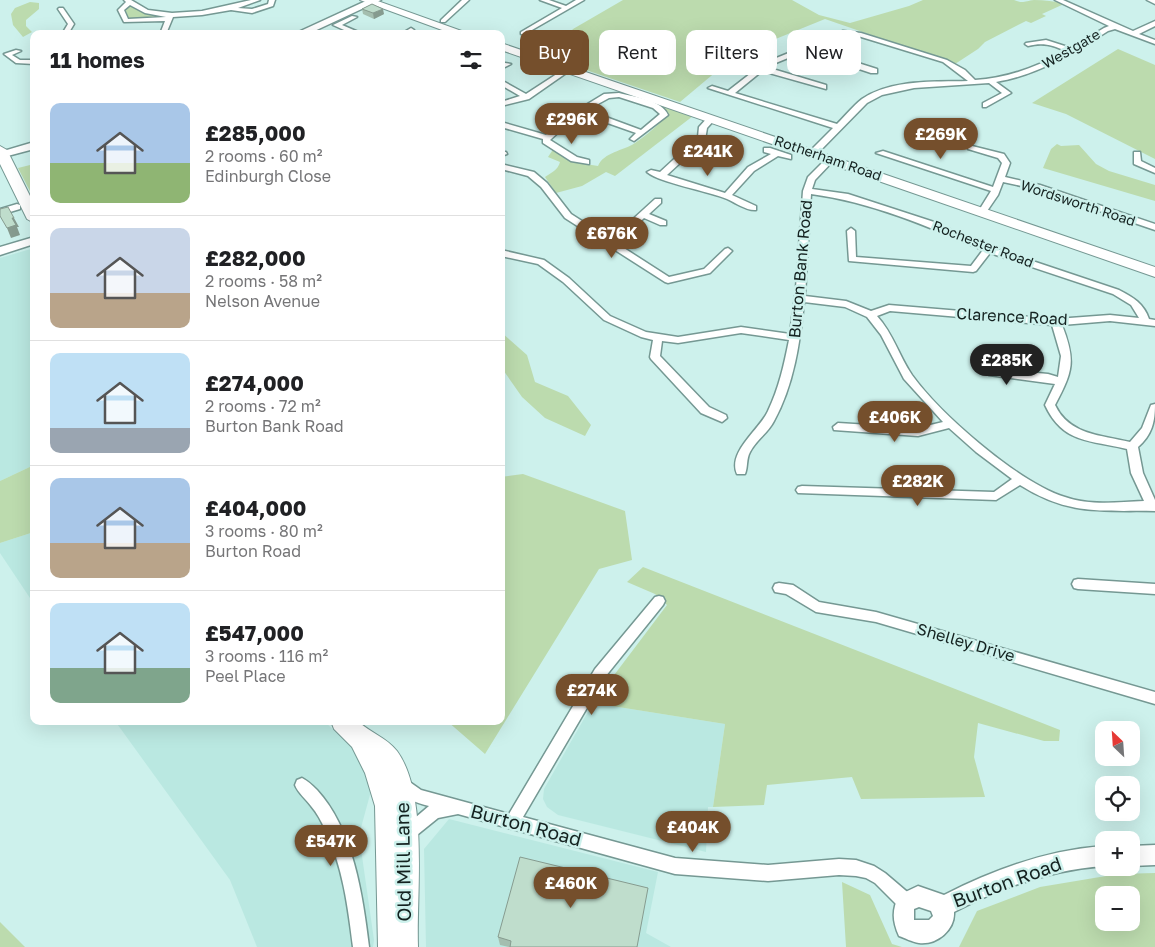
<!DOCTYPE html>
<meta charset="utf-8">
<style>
:root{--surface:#fff;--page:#f2f2f2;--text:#202124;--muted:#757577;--line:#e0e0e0;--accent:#754f2c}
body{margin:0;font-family:"Golos Text",sans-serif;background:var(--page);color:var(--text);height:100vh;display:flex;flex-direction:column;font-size:19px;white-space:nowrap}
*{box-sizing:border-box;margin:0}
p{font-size:16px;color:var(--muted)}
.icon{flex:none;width:28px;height:28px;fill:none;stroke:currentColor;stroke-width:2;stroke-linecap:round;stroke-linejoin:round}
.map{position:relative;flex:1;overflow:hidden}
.panel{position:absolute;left:30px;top:30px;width:475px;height:695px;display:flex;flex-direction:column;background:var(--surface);border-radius:10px;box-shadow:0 5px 20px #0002}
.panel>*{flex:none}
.banner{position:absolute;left:520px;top:30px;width:475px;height:45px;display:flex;gap:10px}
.needle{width:32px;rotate:335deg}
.controls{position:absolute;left:1095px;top:721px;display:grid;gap:10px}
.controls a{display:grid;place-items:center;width:45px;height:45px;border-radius:10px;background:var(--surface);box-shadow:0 5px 20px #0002;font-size:25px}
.price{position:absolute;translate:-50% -42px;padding:0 11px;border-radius:18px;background:var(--accent);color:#fff;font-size:16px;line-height:32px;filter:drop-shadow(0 1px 2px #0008)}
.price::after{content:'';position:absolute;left:50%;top:30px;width:15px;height:11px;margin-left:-8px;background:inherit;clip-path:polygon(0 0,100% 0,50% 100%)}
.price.current{background:#222;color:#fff}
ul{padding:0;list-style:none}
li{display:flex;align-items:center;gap:15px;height:125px;padding:0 20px}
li+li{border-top:1px solid var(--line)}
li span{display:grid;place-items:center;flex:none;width:140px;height:100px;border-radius:10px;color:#555}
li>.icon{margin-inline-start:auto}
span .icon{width:60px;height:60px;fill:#fffc;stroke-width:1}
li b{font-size:21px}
h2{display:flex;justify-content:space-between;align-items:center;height:60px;padding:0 20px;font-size:21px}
.tag{padding:0 18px;border-radius:10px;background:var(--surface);box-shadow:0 5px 20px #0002;font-size:18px;line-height:45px}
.tag.current{background:var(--accent);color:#fff}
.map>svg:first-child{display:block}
.built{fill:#bae8e1}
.green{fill:#bcdbae;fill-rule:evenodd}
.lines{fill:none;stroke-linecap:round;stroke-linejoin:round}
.minor-casing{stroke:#759893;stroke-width:3}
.tertiary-casing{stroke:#759893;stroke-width:3}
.secondary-casing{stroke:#759893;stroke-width:3}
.primary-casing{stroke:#759893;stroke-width:2}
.minor{fill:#fff;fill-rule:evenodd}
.tertiary{fill:#fff;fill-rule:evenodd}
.secondary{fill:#fff;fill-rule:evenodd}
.primary{fill:#fff;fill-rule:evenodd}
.wall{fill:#a4beaf}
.shaded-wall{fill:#869b8f}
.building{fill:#bfddcc;stroke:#869b8f}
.labels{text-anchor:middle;stroke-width:5;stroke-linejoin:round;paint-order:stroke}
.far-street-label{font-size:14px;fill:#142220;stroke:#cdf1ec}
.street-label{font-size:16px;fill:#142220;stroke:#cdf1ec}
.near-street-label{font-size:19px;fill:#142220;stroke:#cdf1ec}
</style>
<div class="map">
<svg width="1155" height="947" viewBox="0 0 1155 947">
<rect width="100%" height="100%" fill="#cdf1ec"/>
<!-- built -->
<path class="built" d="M34,248V465L0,481V258Z
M34,532V604L0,553V543Z
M593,703L725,724L713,807H708L706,852L558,815L547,807L543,799L544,789Z
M115,721H324L362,757L371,791L359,835L374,940L373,947H257L230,880Z
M449,819L658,872L646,933L671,947H426L424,849Z"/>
<!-- green -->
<path class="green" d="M623,0H792L819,15L850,23L909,6L923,0H1014C1023,4 1025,1 1034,0C1045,0 1054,1 1064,4L1042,14L1046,16L1031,23L1026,21L985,42L978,49L955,64L825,19L736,55L680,102L530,51L569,34L573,29Z
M30,2L39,3V9L26,20V26L32,32L23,37L13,25L11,14L15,8Z
M130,4L142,12L165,17L129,19L124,7Z
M1118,49L1155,65V159L1066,114L1032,103Z
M663,106L693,116L615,176L606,172L582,186L556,193L545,177C551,173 558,170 560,162L548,157L554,148L573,162L598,166C604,152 623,151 635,143C646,135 660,125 667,113Z
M1057,144L1061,146L1079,145L1096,164L1109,171L1155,185V201L1043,168L1051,149Z
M34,164V199L18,168Z
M501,332L527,355L535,382L568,396L591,425L585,436L545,418L522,397L501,367Z
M34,465V532L0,543V481Z
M523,474L625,511L632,560L599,569L485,754L447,721H501V477Z
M643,567L1060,730L1059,741H1044L978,723L974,757L985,797L861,799L852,777L767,785L764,805L713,807L725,724L593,703L667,605L655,594L627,582Z
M1155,873V947H959L977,911L1040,887L1118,874ZM1104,895H1131V922H1104Z
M842,882L870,895L892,944L902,947H846Z
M0,922L25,947H0Z"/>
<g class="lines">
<!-- minor casing -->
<g class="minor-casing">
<path id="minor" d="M124,0H131L148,10L172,13L202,11L251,0H260L238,8L252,9L268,4L269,0H275L273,6L252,13L231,10L202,15L173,17L166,34H160L165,21L124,22L118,10L126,2ZM130,5L145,13L166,17L128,19L124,10Z
M462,0H469L445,22H441V20Z
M540,0H549L566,6L576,0H584L525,34H521V32L562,8Z
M1055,0H1063L1133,31L1155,21V26L1139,34L1155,40V44L1115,29L1108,31C1073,53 1038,75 996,82L1011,93L986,107H983V103L1002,93L989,83L914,88L882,95L867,103L816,155H813L809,153L810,151L833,128L708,88L712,86L728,91L764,63L843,31L861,33L947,60L965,70L975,80C1008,78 1037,67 1066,51C1052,45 1043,42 1028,46L1025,44L1026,43L1046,40L1071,48L1104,28L1109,26ZM844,35L858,36L943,62L968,81C934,82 891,79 862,99C853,106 845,116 837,124L735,93L762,71L826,89V85L766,67L805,51L871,73H877V69L811,48Z
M1147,0H1155V4Z
M59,8H63L74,24L68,34H62L68,24L58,9Z
M352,16L357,17L342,25L363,34H353L333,25Z
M411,28L414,30L409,34H401Z
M16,50L21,51L12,55L20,60H34V64L16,63L4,54Z
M505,63L511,64L501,69V64Z
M566,68L572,69L529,99L501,106V102L520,96L501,85V80L526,94Z
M619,93C634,97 662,100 668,115L634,141L630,139L636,133L582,114L572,120L550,140L577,157L589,160V164L571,161L543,143V139L501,127V122L546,135L566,116L576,111V108H581L604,94ZM619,97L653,108L660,114L641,130L587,110L609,98Z
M709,116L716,118L707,128L705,140L667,175L725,193L748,167L771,154L764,152V148H770L791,155V159L778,156L754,171L732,195L756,206V210C747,211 736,203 727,199C708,191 660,183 647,172L651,170L660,172L698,137L699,127Z
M968,145L1004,154L1010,163L1005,177L1040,185L1155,224V230L1035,189L1003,182L998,195L985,214H979L978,212L991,191L876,153L883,151L993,187L1002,163L998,158L968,149Z
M501,152H506L507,154L501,156Z
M1134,152H1140L1141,161L1155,168V173L1134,164Z
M828,157L835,159L815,180L812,189L848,194L934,222L991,247L1119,290C1133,297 1144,304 1149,319L1155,320V326L1110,321L1062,325C1076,361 1073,371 1055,405C1069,435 1101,435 1130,442L1142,428L1151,405L1155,404C1155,422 1152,435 1138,447L1143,473L1155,500V511C1101,510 1069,516 1020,485L996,500L798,493L796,490L798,487L802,486L994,492L1012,479L976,452L949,428L918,436L834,430L833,427L838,423L918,428L943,422L904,379L881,335L867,317L845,307L804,302C800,342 794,385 774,421C768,433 756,440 750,452C746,459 748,467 745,474H737C727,452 760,429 768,411C779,388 784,365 789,340L741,333L678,343L662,341L660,356L709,407L726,415L727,418L722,422L701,413L651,359L650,357L653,340L641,337L604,320L563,282L538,264L501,256V250L544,260L569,278L610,316L646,332L678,337L741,327L790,334L796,288L803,191L808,177ZM811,194C871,202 927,226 983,250L971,266L856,257L855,231L851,228L847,231L849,261L973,272L976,271L990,253L1113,294L1131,305L1139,318L1110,315L1056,319L889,305L871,311L846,301L805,296ZM890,311L1052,325L1061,356L1058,377L1048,374L994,369L991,355L986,352L981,355L984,372L989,375L1055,384L1045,405C1063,444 1091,440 1127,449L1131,473L1144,501C1118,502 1090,506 1065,497C1019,483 940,414 912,375C899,356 893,333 877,316Z
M501,164L534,172L547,183L571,214L607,237L621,230L655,199H661V203L649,214L666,221V225H660L644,218L627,234L613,241L669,277L704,269L725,249L728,248L732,251L710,273L668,283L665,282L565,218L541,187L528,176L501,169Z
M17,204L20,205V209L0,215V209Z
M1078,579L1155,584V594L1078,589L1074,588L1072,584L1074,580Z
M779,583L793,585L819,602L876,612L1155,692V704L876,622L816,612L786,594L775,592L773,588L775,584Z
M659,596L663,597L665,601L663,605L605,677L523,817L675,858L768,865L839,859L856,860L874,866L885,873L912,896L914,902L912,908L906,910L900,908L875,883L866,878L856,876L839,875L768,881L675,874L458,814L438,818L412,839L407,841L402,839L400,834L402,829L429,806C416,803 402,798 397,785L399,780L404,778L421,790L509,814L595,669L655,597Z
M302,778C308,781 312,785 317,790C353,829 363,896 369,947H353C348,908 343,866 325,830C322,822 317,813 311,806C306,799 298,793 295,785L297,780Z"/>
</g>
<!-- tertiary casing -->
<g class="tertiary-casing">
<path id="tertiary" d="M34,237V244L0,255V247Z
M1155,845V865L1131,866V846Z
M1104,846V866C1050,870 1002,887 954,912C955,930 937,945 919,943C912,942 905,938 899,936C892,920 892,910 899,895L918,886L944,895C995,869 1047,850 1104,846ZM919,907L931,911L933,916L929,920H914V909Z"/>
</g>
<!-- secondary casing -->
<g class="secondary-casing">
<path id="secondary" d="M368,0H381L308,34H294Z
M34,142V149L0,158V152Z"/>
</g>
<!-- primary casing -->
<g class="primary-casing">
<path id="primary" d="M360,0H375L470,34H453Z
M501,43L1155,267V277L501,50Z
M0,146L7,150L34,204V223L27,219L0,164Z
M331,721H358C370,733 386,737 397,751C429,795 416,894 418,947H378L375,806L365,773L352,747L334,729Z"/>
</g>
<!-- minor -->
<use href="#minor" class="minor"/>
<!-- tertiary -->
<use href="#tertiary" class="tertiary"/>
<!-- secondary -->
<use href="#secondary" class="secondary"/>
<!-- primary -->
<use href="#primary" class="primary"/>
</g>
<!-- wall -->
<path class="wall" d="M362,9L384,14L374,19L363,14Z
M498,937L637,947H509L500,945Z"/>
<!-- shaded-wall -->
<path class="shaded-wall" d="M383,9L384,14L374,19L373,13Z
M12,218H14L19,227H17L20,235L11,238L7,228Z"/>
<!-- building -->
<path class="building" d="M372,4L383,9L373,13L362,9Z
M8,207L14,218H12L16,225L7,228L0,216V209Z
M520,857L648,888L637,947H510L511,941L498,937Z"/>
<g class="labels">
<!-- far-street labels -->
<g class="far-street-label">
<text transform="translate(1071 49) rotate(-30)" y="5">Westgate</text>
<text transform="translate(828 158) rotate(19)" y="5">Rotherham Road</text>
<text transform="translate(1078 203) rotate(18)" y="5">Wordsworth Road</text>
<text transform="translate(983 244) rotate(21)" y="5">Rochester Road</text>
</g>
<!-- street labels -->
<g class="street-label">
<text transform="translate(800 269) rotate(-85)" y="6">Burton Bank Road</text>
<text transform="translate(1012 316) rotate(3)" y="6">Clarence Road</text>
<text transform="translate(966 642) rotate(16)" y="6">Shelley Drive</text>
</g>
<!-- near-street labels -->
<g class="near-street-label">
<text transform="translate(526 825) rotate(15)" y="7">Burton Road</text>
<text transform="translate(403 862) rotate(-91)" y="7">Old Mill Lane</text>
<text transform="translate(1007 882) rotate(-20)" y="7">Burton Road</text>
</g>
</g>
</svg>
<div class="controls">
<a><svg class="needle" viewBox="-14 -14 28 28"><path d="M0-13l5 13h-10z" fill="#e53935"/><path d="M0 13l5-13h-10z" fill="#757577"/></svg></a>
<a><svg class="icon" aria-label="locate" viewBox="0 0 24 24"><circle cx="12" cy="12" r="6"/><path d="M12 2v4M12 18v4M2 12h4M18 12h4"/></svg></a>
<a>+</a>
<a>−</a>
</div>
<b class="price" style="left:572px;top:145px">£296K</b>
<b class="price" style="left:941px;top:160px">£269K</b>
<b class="price" style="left:708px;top:177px">£241K</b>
<b class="price" style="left:612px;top:259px">£676K</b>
<b class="price current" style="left:1007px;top:386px">£285K</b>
<b class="price" style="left:895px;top:443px">£406K</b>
<b class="price" style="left:918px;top:507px">£282K</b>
<b class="price" style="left:592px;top:716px">£274K</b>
<b class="price" style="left:693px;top:853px">£404K</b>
<b class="price" style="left:331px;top:867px">£547K</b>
<b class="price" style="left:571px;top:909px">£460K</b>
<div class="banner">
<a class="tag current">Buy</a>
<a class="tag">Rent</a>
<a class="tag">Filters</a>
<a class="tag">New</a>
</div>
<section class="panel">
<h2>11 homes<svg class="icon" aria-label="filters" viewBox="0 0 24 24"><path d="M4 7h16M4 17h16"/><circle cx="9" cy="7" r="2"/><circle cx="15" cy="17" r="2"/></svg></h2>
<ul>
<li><span style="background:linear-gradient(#a9c7e8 60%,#8fb573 0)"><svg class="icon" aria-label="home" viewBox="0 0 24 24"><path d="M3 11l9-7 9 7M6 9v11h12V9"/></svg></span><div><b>£285,000</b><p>2 rooms · 60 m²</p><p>Edinburgh Close</p></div></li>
<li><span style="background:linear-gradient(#c9d6e8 65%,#b9a48a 0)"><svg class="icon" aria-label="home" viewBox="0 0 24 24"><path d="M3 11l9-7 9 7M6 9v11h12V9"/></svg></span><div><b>£282,000</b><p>2 rooms · 58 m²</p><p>Nelson Avenue</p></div></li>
<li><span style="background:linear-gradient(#bfe0f5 75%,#9aa5b1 0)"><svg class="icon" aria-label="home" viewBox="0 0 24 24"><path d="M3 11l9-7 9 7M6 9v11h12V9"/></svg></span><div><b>£274,000</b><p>2 rooms · 72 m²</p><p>Burton Bank Road</p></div></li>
<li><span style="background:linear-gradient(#a9c7e8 65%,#b9a48a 0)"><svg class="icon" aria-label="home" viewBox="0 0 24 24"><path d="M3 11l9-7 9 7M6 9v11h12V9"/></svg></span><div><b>£404,000</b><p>3 rooms · 80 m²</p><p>Burton Road</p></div></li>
<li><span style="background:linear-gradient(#bfe0f5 65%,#7fa58c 0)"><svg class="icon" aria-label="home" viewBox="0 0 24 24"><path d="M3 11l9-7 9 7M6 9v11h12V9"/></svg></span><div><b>£547,000</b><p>3 rooms · 116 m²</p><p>Peel Place</p></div></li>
</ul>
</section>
</div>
